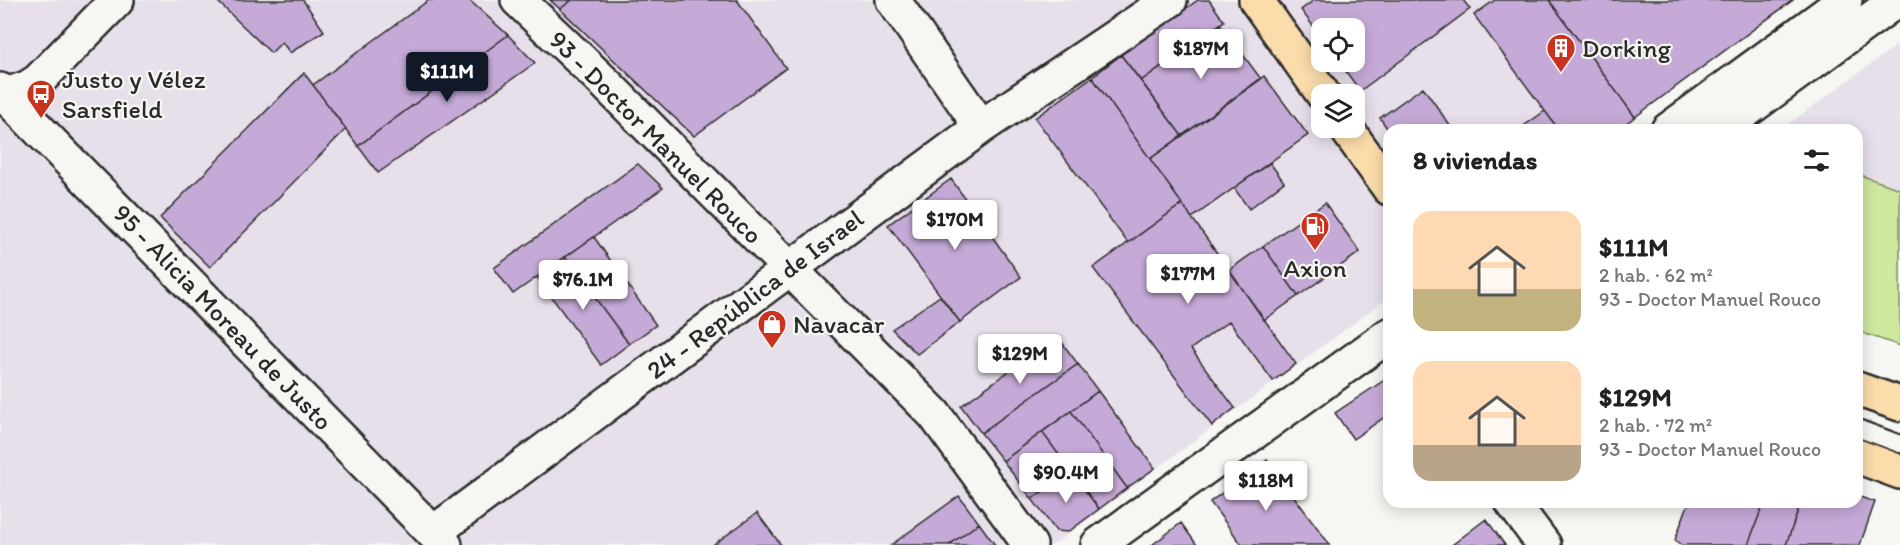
<!DOCTYPE html>
<html lang="es">
<meta charset="utf-8">
<style>
:root{--surface:#fff;--page:#f2f2f2;--text:#222;--muted:#767676;--accent:#111827}
body{margin:0;font-family:Itim,sans-serif;background:var(--page);color:var(--text);height:100vh;display:flex;flex-direction:column;font-size:22px;white-space:nowrap}
*{box-sizing:border-box;margin:0}
p{font-size:20px;color:var(--muted)}
.icon{flex:none;width:33px;height:33px;fill:none;stroke:currentColor;stroke-width:2;stroke-linecap:round;stroke-linejoin:round}
.map{position:relative;flex:1;overflow:hidden}
.sheet{position:absolute;left:1383px;top:124px;width:480px;height:384px;display:flex;flex-direction:column;background:var(--surface);border-radius:18px;box-shadow:0 3px 15px #0003}
.sheet>*{flex:none}
.controls{position:absolute;left:1311px;top:18px;display:grid;gap:12px}
.controls a{display:grid;place-items:center;width:54px;height:54px;border-radius:12px;background:var(--surface);box-shadow:0 3px 15px #0003;font-size:30px}
.price{position:absolute;translate:-50% -51px;padding:0 14px;border-radius:6px;background:#fff;color:#222;font-size:20px;line-height:39px;filter:drop-shadow(0 2px 3px #0008)}
.price::after{content:'';position:absolute;left:50%;top:36px;width:18px;height:14px;margin-left:-9px;background:inherit;clip-path:polygon(0 0,100% 0,50% 100%)}
.price.active{background:var(--accent);color:#fff}
ul{padding:0;list-style:none}
li{display:flex;align-items:center;gap:18px;height:150px;padding:0 30px}
li span{display:grid;place-items:center;flex:none;width:168px;height:120px;border-radius:18px;color:#555}
li>.icon{margin-inline-start:auto}
span .icon{width:72px;height:72px;fill:#fffc;stroke-width:1}
li b{font-size:26px}
h2{display:flex;justify-content:space-between;align-items:center;height:72px;padding:0 30px;font-size:26px}
.map>svg:first-child{display:block}
.built{fill:#e7dfea;fill-rule:evenodd}
.green{fill:#cee89e;stroke:#7c8a64;stroke-width:1.5}
.building{fill:#c5aad7;stroke:#2b2b2b;stroke-width:1.5}
.lines{fill:none;stroke-linecap:round;stroke-linejoin:round}
.lane-casing{stroke:#2b2b2b;stroke-width:21}
.street-casing{stroke:#2b2b2b;stroke-width:38}
.secondary-casing{stroke:#2b2b2b;stroke-width:38}
.primary-casing{stroke:#2b2b2b;stroke-width:38}
.lane{stroke:#f6f6f2;stroke-width:16}
.street{stroke:#f6f6f2;stroke-width:33}
.secondary{stroke:#f6f6f2;stroke-width:33}
.primary{stroke:#fbdcab;stroke-width:33}
.labels{text-anchor:middle;stroke-width:4.5;stroke-linejoin:round;paint-order:stroke}
.poi-label{font-size:26px;fill:#2b2b2b;stroke:#f6f6f2;text-anchor:start}
.street-label{font-size:26px;fill:#2b2b2b;stroke:#f6f6f2}
</style>
<div class="map">
<svg width="1900" height="545" viewBox="0 0 1900 545">
<rect width="100%" height="100%" fill="#f6f6f2"/>
<filter id="ink" filterUnits="userSpaceOnUse"><feTurbulence type="fractalNoise" baseFrequency=".0167" numOctaves="2"/><feDisplacementMap in="SourceGraphic" scale="12" xChannelSelector="R" yChannelSelector="G"/><feConvolveMatrix kernelMatrix="1 2 1 2 8 2 1 2 1" color-interpolation-filters="sRGB"/></filter>
<g filter="url(#ink)">
<!-- built -->
<path class="built" d="M0,0H1790L1614,130H1389V297L1053,545H0ZM1322,28H1354V62H1322ZM1322,94H1354V128H1322Z
M1900,43V346L1857,331V130H1780Z"/>
<!-- green -->
<path class="green" d="M1857,174L1900,189V346L1857,331Z"/>
<!-- building -->
<path class="building" d="M216,0H303L324,31L290,53L282,42L271,53Z
M429,0H469L508,35L358,146L313,85Z
M550,0H572L560,9Z
M572,0H737L786,68L694,136L560,9Z
M1198,0H1209L1224,21L1141,81L1121,55Z
M1314,0H1463L1470,9L1360,91L1339,62H1354V28H1322V38L1301,10Z
M1495,0H1549L1635,117L1616,130H1559L1474,15Z
M1549,0H1793L1635,117Z
M1220,24L1261,79L1182,136L1141,81Z
M508,35L535,63L378,173L358,146Z
M1121,55L1182,136L1150,159L1092,77Z
M304,73L346,129L210,267L160,218Z
M1264,76L1308,135L1192,218L1150,159Z
M1092,77L1182,204L1128,243L1035,118Z
M1423,87L1453,130L1389,131L1380,118Z
M1545,111L1559,130H1518Z
M1270,163L1284,182L1249,209L1234,188Z
M638,164L663,188L513,294L494,268Z
M951,179L1021,277L960,322L888,225Z
M1325,203L1360,252L1298,296L1263,246Z
M1182,204L1296,364L1273,381L1229,321L1191,349L1235,408L1212,426L1093,268Z
M594,237L656,325L629,344L565,257Z
M1263,246L1298,296L1264,320L1229,270Z
M565,257L629,344L601,365L537,277Z
M940,296L960,322L917,354L892,329Z
M1057,336L1078,364L981,433L961,406Z
M1078,364L1098,391L1003,461L981,433Z
M1386,379L1389,384V414L1353,439L1335,413Z
M1098,391L1155,468L1127,488L1071,411Z
M1071,411L1127,488L1099,509L1042,432Z
M1042,432L1071,471L1032,499L1003,461Z
M1267,460L1330,545H1242L1210,502Z
M1071,471L1099,509L1068,532L1056,531L1032,499Z
M959,496L979,523L949,545H891Z
M1857,496L1875,502L1860,545H1786L1801,502H1857Z
M1689,502H1764L1748,545H1681L1675,540Z
M1764,502H1801L1786,545H1748Z
M757,513L781,545H713Z
M1486,519L1505,545H1452Z
M979,523L995,545H949Z
M1181,523L1197,545H1152Z"/>
<g class="lines">
<!-- lane casing -->
<g class="lane-casing">
<path id="lane" d="M1857,428L1900,444"/>
</g>
<!-- street casing -->
<g class="street-casing">
<path id="street" d="M518,0L604,82L934,414L1030,545
M893,0L981,127
M0,90L445,545
M0,97L27,88L38,81L117,0
M1512,502L1544,545
M433,533L981,127L1170,0"/>
</g>
<!-- secondary casing -->
<g class="secondary-casing">
<path id="secondary" d="M1668,130L1845,0
M1720,130L1897,0
M1098,545L1389,335"/>
</g>
<!-- primary casing -->
<g class="primary-casing">
<path id="primary" d="M1256,0L1323,94
M1346,128L1389,188
M1857,389L1900,404
M1857,456L1900,472"/>
</g>
<!-- lane -->
<use href="#lane" class="lane"/>
<!-- street -->
<use href="#street" class="street"/>
<!-- secondary -->
<use href="#secondary" class="secondary"/>
<!-- primary -->
<use href="#primary" class="primary"/>
</g>
</g>
<!-- icons -->
<defs>
<g id="building-pin" transform="scale(1.5)"><path d="M0 17L-7.5 6A9.5 9.5 0 1 1 7.5 6Z" fill="#c8321e" stroke="#f6f6f2"/><path d="M-4-6H4V6H1V3H-1V6H-4ZM-2.5-4.3h1.7v1.8h-1.7ZM.8-4.3h1.7v1.8H.8ZM-2.5-1h1.7V.8h-1.7ZM.8-1h1.7V.8H.8Z" fill="#fff"/></g>
<g id="bus-pin" transform="scale(1.5)"><path d="M0 17L-7.5 6A9.5 9.5 0 1 1 7.5 6Z" fill="#c8321e" stroke="#f6f6f2"/><path d="M-5-6H5V4H4V6H2V4H-2V6H-4V4H-5ZM-3.5-4V0h7V-4ZM-3.5 1.2v1.5H-2V1.2ZM2 1.2v1.5H3.5V1.2Z" fill="#fff"/></g>
<g id="fuel-pin" transform="scale(1.5)"><path d="M0 17L-7.5 6A9.5 9.5 0 1 1 7.5 6Z" fill="#c8321e" stroke="#f6f6f2"/><path d="M-5.5-6h7V0h2V4h1.3V-2.5L3-4.5l.8-.8L6-3V5H2.5V1h-1V6h-7ZM-4.2-4.7v3.2H.2V-4.7Z" fill="#fff"/></g>
<g id="shop-pin" transform="scale(1.5)"><path d="M0 17L-7.5 6A9.5 9.5 0 1 1 7.5 6Z" fill="#c8321e" stroke="#f6f6f2"/><path d="M-5-2.5h2.3a2.7 3.5 0 0 1 5.4 0H5L5.5 6h-11ZM-1.5-2.5h3a1.5 2.3 0 0 0-3 0Z" fill="#fff"/></g>
</defs>
<g fill-rule="evenodd">
<use href="#building-pin" x="1561" y="48"/>
<use href="#bus-pin" x="41" y="94"/>
<use href="#fuel-pin" x="1315" y="226"/>
<use href="#shop-pin" x="772" y="324"/>
</g>
<g class="labels">
<!-- poi labels -->
<g class="poi-label">
<text x="1582" y="57">Dorking</text>
<text x="62" y="88">Justo y Vélez<tspan x="62" dy="30">Sarsfield</tspan></text>
<text x="1315" y="277" text-anchor="middle">Axion</text>
<text x="793" y="333">Navacar</text>
</g>
<!-- street labels -->
<g class="street-label">
<text transform="translate(656 137) rotate(45)" y="9">93 - Doctor Manuel Rouco</text>
<text transform="translate(755 294) rotate(-37)" y="9">24 - República de Israel</text>
<text transform="translate(223 317) rotate(46)" y="9">95 - Alicia Moreau de Justo</text>
</g>
</g>
</svg>
<div class="controls">
<a><svg class="icon" aria-label="locate" viewBox="0 0 24 24"><circle cx="12" cy="12" r="6"/><path d="M12 2v4M12 18v4M2 12h4M18 12h4"/></svg></a>
<a><svg class="icon" aria-label="layers" viewBox="0 0 24 24"><path d="M12 4l9 5-9 5-9-5zM3 14l9 5 9-5"/></svg></a>
</div>
<b class="price" style="left:1201px;top:80px">$187M</b>
<b class="price active" style="left:447px;top:103px">$111M</b>
<b class="price" style="left:955px;top:251px">$170M</b>
<b class="price" style="left:1188px;top:305px">$177M</b>
<b class="price" style="left:583px;top:311px">$76.1M</b>
<b class="price" style="left:1020px;top:385px">$129M</b>
<b class="price" style="left:1066px;top:504px">$90.4M</b>
<b class="price" style="left:1266px;top:512px">$118M</b>
<section class="sheet">
<h2>8 viviendas<svg class="icon" aria-label="filters" viewBox="0 0 24 24"><path d="M4 7h16M4 17h16"/><circle cx="9" cy="7" r="2"/><circle cx="15" cy="17" r="2"/></svg></h2>
<ul>
<li><span style="background:linear-gradient(#ffd9b3 65%,#c2b280 0)"><svg class="icon" aria-label="home" viewBox="0 0 24 24"><path d="M3 11l9-7 9 7M6 9v11h12V9"/></svg></span><div><b>$111M</b><p>2 hab. · 62 m²</p><p>93 - Doctor Manuel Rouco</p></div></li>
<li><span style="background:linear-gradient(#ffd9b3 70%,#b9a48a 0)"><svg class="icon" aria-label="home" viewBox="0 0 24 24"><path d="M3 11l9-7 9 7M6 9v11h12V9"/></svg></span><div><b>$129M</b><p>2 hab. · 72 m²</p><p>93 - Doctor Manuel Rouco</p></div></li>
</ul>
</section>
</div>
